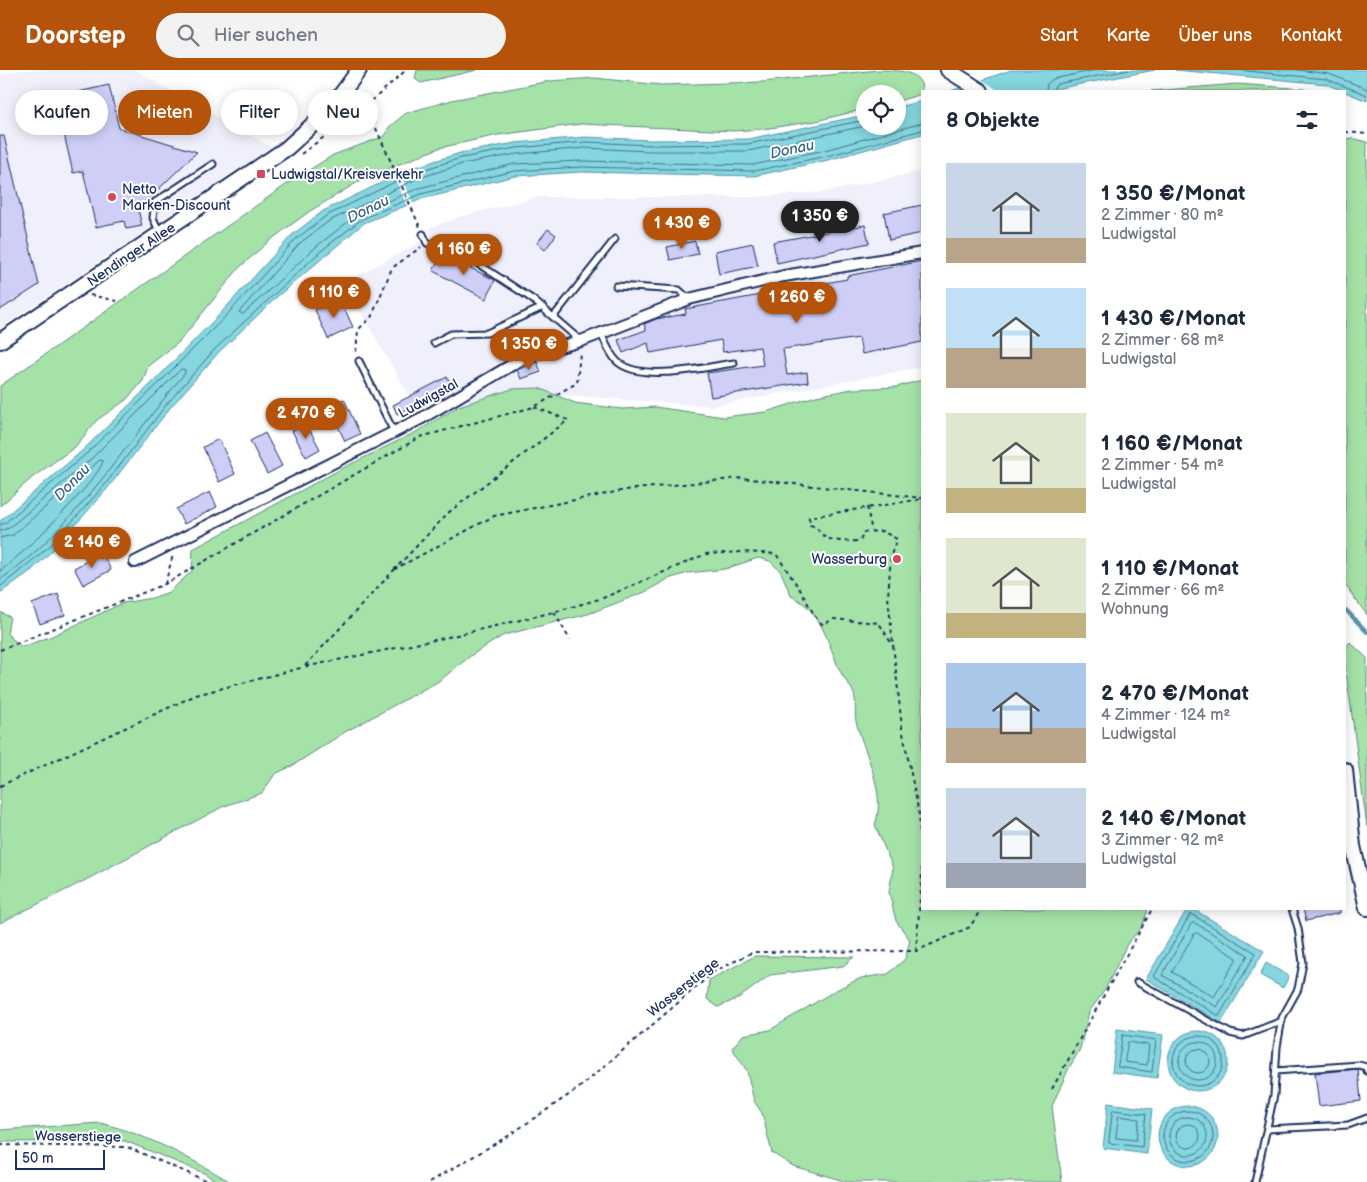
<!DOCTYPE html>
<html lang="de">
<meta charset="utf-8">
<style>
:root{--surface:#fff;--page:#f2f2f3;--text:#1f2937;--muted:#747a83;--accent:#b45309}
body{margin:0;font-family:"Balsamiq Sans",sans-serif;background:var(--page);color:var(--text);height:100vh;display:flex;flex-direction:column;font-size:19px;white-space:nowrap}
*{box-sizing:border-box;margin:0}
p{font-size:16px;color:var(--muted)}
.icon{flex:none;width:28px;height:28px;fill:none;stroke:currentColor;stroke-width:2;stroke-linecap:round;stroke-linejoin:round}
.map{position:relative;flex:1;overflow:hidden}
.sheet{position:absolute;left:921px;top:20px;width:425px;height:820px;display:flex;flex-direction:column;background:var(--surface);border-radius:0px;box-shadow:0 2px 12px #0003}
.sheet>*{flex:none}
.banner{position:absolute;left:15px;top:20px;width:475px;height:45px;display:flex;gap:10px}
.controls{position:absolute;left:856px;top:15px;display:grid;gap:10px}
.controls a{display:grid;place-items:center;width:50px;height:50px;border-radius:50%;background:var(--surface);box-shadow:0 2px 12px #0003;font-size:25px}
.scale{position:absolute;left:15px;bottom:12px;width:90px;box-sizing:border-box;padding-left:5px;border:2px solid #1b2f5e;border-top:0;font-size:14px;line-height:18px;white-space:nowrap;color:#1b2f5e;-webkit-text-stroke:4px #fff;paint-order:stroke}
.price{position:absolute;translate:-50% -42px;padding:0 11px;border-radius:18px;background:var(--accent);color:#fff;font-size:16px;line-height:32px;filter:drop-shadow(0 1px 2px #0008)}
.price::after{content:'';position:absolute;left:50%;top:30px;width:15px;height:11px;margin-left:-8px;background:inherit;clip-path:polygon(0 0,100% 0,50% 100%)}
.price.on{background:#222;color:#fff}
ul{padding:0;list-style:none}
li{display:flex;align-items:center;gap:15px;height:125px;padding:0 25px}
li span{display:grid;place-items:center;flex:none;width:140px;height:100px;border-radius:0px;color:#555}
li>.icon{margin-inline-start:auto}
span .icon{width:60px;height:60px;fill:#fffc;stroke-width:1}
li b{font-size:21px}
h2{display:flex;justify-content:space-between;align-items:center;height:60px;padding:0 25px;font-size:21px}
.pill{padding:0 18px;border-radius:22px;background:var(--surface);box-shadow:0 2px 12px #0003;font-size:18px;line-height:45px}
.pill.on{background:var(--accent);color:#fff}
header{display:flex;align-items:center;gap:30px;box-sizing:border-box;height:70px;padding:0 25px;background:var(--accent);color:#fff}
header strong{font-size:24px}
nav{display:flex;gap:28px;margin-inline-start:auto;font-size:18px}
.search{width:350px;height:45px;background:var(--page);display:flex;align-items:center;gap:12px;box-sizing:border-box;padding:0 18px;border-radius:28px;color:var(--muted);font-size:19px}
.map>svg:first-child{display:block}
.built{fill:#f0f0fd}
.green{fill:#a5e2a8;stroke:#608883}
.water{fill:#85d6de;stroke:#5b93ab}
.pier{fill:#fff}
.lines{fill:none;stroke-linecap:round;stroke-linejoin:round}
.shore{stroke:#457291;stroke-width:1}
.stream{stroke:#5b93ab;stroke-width:4}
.building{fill:#cecef7;stroke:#1b2f5e}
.lane-casing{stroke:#1b2f5e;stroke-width:9}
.street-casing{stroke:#1b2f5e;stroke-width:14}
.secondary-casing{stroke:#1b2f5e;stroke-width:18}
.path{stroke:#1b2f5e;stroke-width:2;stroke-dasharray:4 4;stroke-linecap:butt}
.lane{stroke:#fff;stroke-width:5}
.street{stroke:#fff;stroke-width:10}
.secondary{stroke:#fff;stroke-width:14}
.poi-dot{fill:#d1495b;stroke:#fff;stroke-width:2}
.labels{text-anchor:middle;stroke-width:4;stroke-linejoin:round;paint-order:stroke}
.poi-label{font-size:14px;fill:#1b2f5e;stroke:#fff;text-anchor:start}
.street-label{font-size:14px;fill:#1b2f5e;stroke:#fff}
.water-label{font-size:15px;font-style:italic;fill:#3b6184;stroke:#fff}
</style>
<header>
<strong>Doorstep</strong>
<div class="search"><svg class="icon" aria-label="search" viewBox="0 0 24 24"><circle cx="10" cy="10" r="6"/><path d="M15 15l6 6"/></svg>Hier suchen</div>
<nav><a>Start</a><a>Karte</a><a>Über uns</a><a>Kontakt</a></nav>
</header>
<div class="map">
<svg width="1367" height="1112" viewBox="0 0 1367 1112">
<rect width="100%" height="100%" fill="#fff"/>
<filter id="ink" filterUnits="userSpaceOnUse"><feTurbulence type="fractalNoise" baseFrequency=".02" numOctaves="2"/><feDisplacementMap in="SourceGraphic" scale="10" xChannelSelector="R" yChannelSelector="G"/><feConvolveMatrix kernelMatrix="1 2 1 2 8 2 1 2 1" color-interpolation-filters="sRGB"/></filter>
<g filter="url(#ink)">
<!-- built -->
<path class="built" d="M20,0H135L271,77L0,258V5Z
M922,101V297L713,336L560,325L422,348L344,213L431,166L428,159L462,146L539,127H752L826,122Z"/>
<!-- green -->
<path class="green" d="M417,0H477L421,13L415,9Z
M878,0C897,0 925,0 922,24L898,31V24H865V39L816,51L763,59L733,61L581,54L498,65L439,78L363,109L310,141L269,171L239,198L179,272L148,296L143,311L126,330L97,350L75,377L33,407L0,436V316L290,112L333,85L385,66L389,57L406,43L452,30L550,11L595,8L661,15L762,12Z
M1237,14L1304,19L1308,21H1151Z
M1352,68L1367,72V545L1345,515V69Z
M922,310V839H1148L1142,857L1127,874L1105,920L1089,942L1080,979L1068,1000L1052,1036L1062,1112H847L793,1096L772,1083L762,1043L754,1031L747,1001L732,978L743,965L770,960L836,920L861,908L888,904L905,889L910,870L896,851L889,822L893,798L875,755C887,721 864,684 856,651C854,643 857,633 854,624C851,616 844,609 840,601C827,572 822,540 791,526L781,502L770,491L758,488L725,499L688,503L668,509L645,522L588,544L504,565L473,584L439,611L345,662L292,696L275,704L262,723L222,737L82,812L0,853V542L10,547L7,564L22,577L52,566L123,533L152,528L169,522L192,501L193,479L341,399L418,361L459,336L512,319L539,318L575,333L622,339L655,337L724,347L766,342L816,326L852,319L896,317Z
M1350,572L1367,588V757L1345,594V578Z
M755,886L854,887L843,896L770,905L739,928L718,937L707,929L709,910Z
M100,1053C147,1064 189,1088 231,1112H217L206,1104L125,1071L0,1072V1060Z"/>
<!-- water -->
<path class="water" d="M1011,0H1155L1045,21H951Z
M1175,0H1367V31L1326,14Z
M922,31V64L828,90L754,106L581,102L515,106L422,129L364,153L279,225L219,282L170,338L107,419L55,478L32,500L0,523V451L83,380L154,311L219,245L292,165L323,141L412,98L460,83L515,73L585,67L650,70L748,69L865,45V56H898V37Z
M1187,839H1193L1264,881L1221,953L1146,909Z
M1266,893L1289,906L1283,918L1260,905Z
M1117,959L1163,965L1157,1008L1112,1002Z
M1168 991a30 30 0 1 1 60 0a30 30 0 1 1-60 0Z
M1108,1033L1152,1039L1147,1084L1103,1078Z
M1158 1066a30 30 0 1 1 60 0a30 30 0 1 1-60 0Z"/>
<!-- pier -->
<path class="pier" d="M980,8L999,21H965L958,16Z
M399,102L414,135L408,138L393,104Z"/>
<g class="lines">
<!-- shore -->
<path class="shore" d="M1237,0L1326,9L1367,25
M1297,0L1329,4L1367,19
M1046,21L1047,14L1053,9L1096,0
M1052,21L1057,14L1129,0
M865,56L748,81H649L585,78L517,84L462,94L416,109L329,151L300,173L239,242L243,244L317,176L358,144L419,118L514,94L581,91L753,95L825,80L922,53
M0,455L5,453L86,384L157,315L223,249L296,169L326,146L413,103L461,88L516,78L586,72L650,75L748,74L865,50
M0,461L9,458L91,389L181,299L185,300V303C127,372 75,458 0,510
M0,468L13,465L100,390L103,391C100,409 19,488 0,501
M0,517L51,475L104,416L166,335L215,279L321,181L362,149L421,124L514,101L581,97L754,101L827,86L922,60
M1191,844L1256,883L1219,946L1154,907Z
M1195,853L1248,885L1217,937L1162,905L1191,854Z
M1197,863L1237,888L1214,927L1172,902L1194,864Z
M1123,965L1156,970L1152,1002L1118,997Z
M1173 991a25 25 0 1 1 50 0a25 25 0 1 1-50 0Z
M1179 991a19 19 0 1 1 38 0a19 19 0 1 1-38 0Z
M1128,972L1149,975L1147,995L1125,992Z
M1186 991a12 12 0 1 1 24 0a12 12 0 1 1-24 0Z
M1113,1040L1146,1044L1142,1077L1109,1073Z
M1163 1066a25 25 0 1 1 50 0a25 25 0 1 1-50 0Z
M1119,1046L1139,1049L1136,1070L1116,1068Z
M1169 1066a19 19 0 1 1 38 0a19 19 0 1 1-38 0Z
M1176 1066a12 12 0 1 1 24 0a12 12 0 1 1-24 0Z"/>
<!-- stream -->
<path class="stream" d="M1346,540L1367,562"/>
</g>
<!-- building -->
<path class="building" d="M109,15L119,58L197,82L138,139L142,156L126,159L124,151L96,157L83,101L73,103L64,64L74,62L65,25Z
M0,66H4L39,215L0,240Z
M922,135V163L889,170L884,143Z
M865,155L869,173L777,193L773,172Z
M548,159L556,165L545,180L537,173Z
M695,171L698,184L670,190L667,177Z
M753,173L758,196L719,204L715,181Z
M442,184L495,210L486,229L433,201Z
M922,191V272L862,284L859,268L783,279L787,305L807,302L808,312L711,327L707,303L763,295L760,277L723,282L721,270L650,283L648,273L623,283L618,270L646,260L644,254L656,249L686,244L685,239L847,209V206Z
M340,229L353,257L328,269L315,240Z
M537,292L541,302L521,309L517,300Z
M447,307L452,316L397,344L393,335Z
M344,329L360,364L345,371L328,336Z
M306,353L320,379L306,387L292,361Z
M265,363L282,396L267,404L250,371Z
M219,369L235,404L219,412L203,377Z
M210,422L217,437L184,454L176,439Z
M102,483L111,500L83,515L74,498Z
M58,524L65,545L40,554L32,534Z
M1303,839H1340V843L1306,851Z
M1358,999L1361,1031L1319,1036L1315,1003Z"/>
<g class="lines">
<!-- lane casing -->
<g class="lane-casing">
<path id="lane" d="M159,161L153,148L155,132L213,94
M423,164L427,173L477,193L532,229L581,271
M616,216L679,220L689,229
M554,246L615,169
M601,263C605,272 611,287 619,293C644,312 705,297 734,293
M434,273L451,264L487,263L543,237
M359,291L394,362
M1137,912L1230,963L1243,966L1282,951
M1276,1001L1359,995L1366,997L1367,1001
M1267,1059L1348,1055L1367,1048
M1255,1112L1274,1025L1277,977L1282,948L1298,919L1303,893L1298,858L1292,839"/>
</g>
<!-- street casing -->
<g class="street-casing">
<path id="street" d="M135,492L422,348L527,286L581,271L689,229L784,206L922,183"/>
</g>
<!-- secondary casing -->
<g class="secondary-casing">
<path id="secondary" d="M948,0L981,21
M0,271L287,78L331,38L359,0
M1345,700L1353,776L1367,838"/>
</g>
<!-- path -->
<path class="path" d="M366,36L420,157
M1345,62L1367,64
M301,84L366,36L406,0
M90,225L117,231
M356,282L358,260L372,246L392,198L421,177
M534,337L568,350L448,443L395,499L494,446L626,420L741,408L922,428
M867,437L872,462
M395,499L304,597L444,568L554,542L603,528L706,484L743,482L776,484L799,518L816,548L823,555L833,549L879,553L893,576
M165,514L173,485
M554,542L570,570
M0,580L165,514L420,367L534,337L577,313L580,283
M0,716L196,625L304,597
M916,881L922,804L919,744L902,658L888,527L891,485L897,469L882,461L864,462L860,471C850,471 831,473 823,465C817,460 818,457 810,455L809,447L922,429
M1052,1019L1152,839
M0,1075L127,1077L209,1112
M430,1112L508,1066L579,1018L715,901L753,882L916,881L970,857L981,839"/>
<!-- lane -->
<use href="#lane" class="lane"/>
<!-- street -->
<use href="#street" class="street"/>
<!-- secondary -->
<use href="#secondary" class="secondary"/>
</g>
</g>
<!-- markers -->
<g class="poi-dot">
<rect x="256" y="99" width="10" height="10" rx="2.5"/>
<circle cx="112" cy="127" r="5"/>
<circle cx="897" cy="489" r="5"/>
</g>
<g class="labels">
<!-- poi labels -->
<g class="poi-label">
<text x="271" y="109">Ludwigstal/Kreisverkehr</text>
<text x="122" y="124">Netto<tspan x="122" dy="16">Marken-Discount</tspan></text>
<text x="887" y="494" text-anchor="end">Wasserburg</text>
</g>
<!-- street labels -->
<g class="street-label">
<text transform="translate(131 184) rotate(-34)" y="5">Nendinger Allee</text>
<text transform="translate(428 328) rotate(-29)" y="5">Ludwigstal</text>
<text transform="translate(683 917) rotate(-38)" y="5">Wasserstiege</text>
<text transform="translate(78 1066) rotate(1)" y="5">Wasserstiege</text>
</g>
<!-- water labels -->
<g class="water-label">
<text transform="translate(792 79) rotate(-12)" y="5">Donau</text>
<text transform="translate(368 139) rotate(-26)" y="5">Donau</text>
<text transform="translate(72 412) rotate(-46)" y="5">Donau</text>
</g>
</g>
</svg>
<div class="controls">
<a><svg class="icon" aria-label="locate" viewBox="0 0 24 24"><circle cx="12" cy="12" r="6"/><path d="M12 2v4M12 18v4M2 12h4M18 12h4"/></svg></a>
</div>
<div class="scale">50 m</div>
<b class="price on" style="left:820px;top:173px">1 350 €</b>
<b class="price" style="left:682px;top:180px">1 430 €</b>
<b class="price" style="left:464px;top:206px">1 160 €</b>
<b class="price" style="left:334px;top:249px">1 110 €</b>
<b class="price" style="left:797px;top:254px">1 260 €</b>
<b class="price" style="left:529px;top:301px">1 350 €</b>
<b class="price" style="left:306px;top:370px">2 470 €</b>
<b class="price" style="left:92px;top:499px">2 140 €</b>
<div class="banner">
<a class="pill">Kaufen</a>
<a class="pill on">Mieten</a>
<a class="pill">Filter</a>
<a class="pill">Neu</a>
</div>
<section class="sheet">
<h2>8 Objekte<svg class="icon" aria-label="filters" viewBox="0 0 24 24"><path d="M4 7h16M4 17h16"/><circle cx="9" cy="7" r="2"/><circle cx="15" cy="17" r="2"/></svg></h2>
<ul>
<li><span style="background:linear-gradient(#c9d6e8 75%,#b9a48a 0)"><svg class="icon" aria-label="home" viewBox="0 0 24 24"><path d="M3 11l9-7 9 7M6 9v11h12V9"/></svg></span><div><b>1 350 €/Monat</b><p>2 Zimmer · 80 m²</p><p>Ludwigstal</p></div></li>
<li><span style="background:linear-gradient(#bfe0f5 60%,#b9a48a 0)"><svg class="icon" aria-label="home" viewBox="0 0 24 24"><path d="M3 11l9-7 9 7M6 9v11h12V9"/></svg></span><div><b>1 430 €/Monat</b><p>2 Zimmer · 68 m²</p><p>Ludwigstal</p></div></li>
<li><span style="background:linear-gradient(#dfe7d0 75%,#c2b280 0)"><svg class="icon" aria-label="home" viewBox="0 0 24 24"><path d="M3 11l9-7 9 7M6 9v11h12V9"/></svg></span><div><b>1 160 €/Monat</b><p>2 Zimmer · 54 m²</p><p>Ludwigstal</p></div></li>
<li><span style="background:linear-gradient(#dfe7d0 75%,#c2b280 0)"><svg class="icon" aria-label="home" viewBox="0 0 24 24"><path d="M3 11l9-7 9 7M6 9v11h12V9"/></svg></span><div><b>1 110 €/Monat</b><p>2 Zimmer · 66 m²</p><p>Wohnung</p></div></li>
<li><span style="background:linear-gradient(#a9c7e8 65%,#b9a48a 0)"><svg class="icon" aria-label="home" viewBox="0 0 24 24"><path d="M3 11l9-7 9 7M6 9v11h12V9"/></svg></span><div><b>2 470 €/Monat</b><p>4 Zimmer · 124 m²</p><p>Ludwigstal</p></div></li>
<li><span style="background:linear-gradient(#c9d6e8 75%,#9aa5b1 0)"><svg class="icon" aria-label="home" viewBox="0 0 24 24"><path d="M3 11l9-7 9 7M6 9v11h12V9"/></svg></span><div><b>2 140 €/Monat</b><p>3 Zimmer · 92 m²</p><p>Ludwigstal</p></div></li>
</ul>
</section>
</div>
